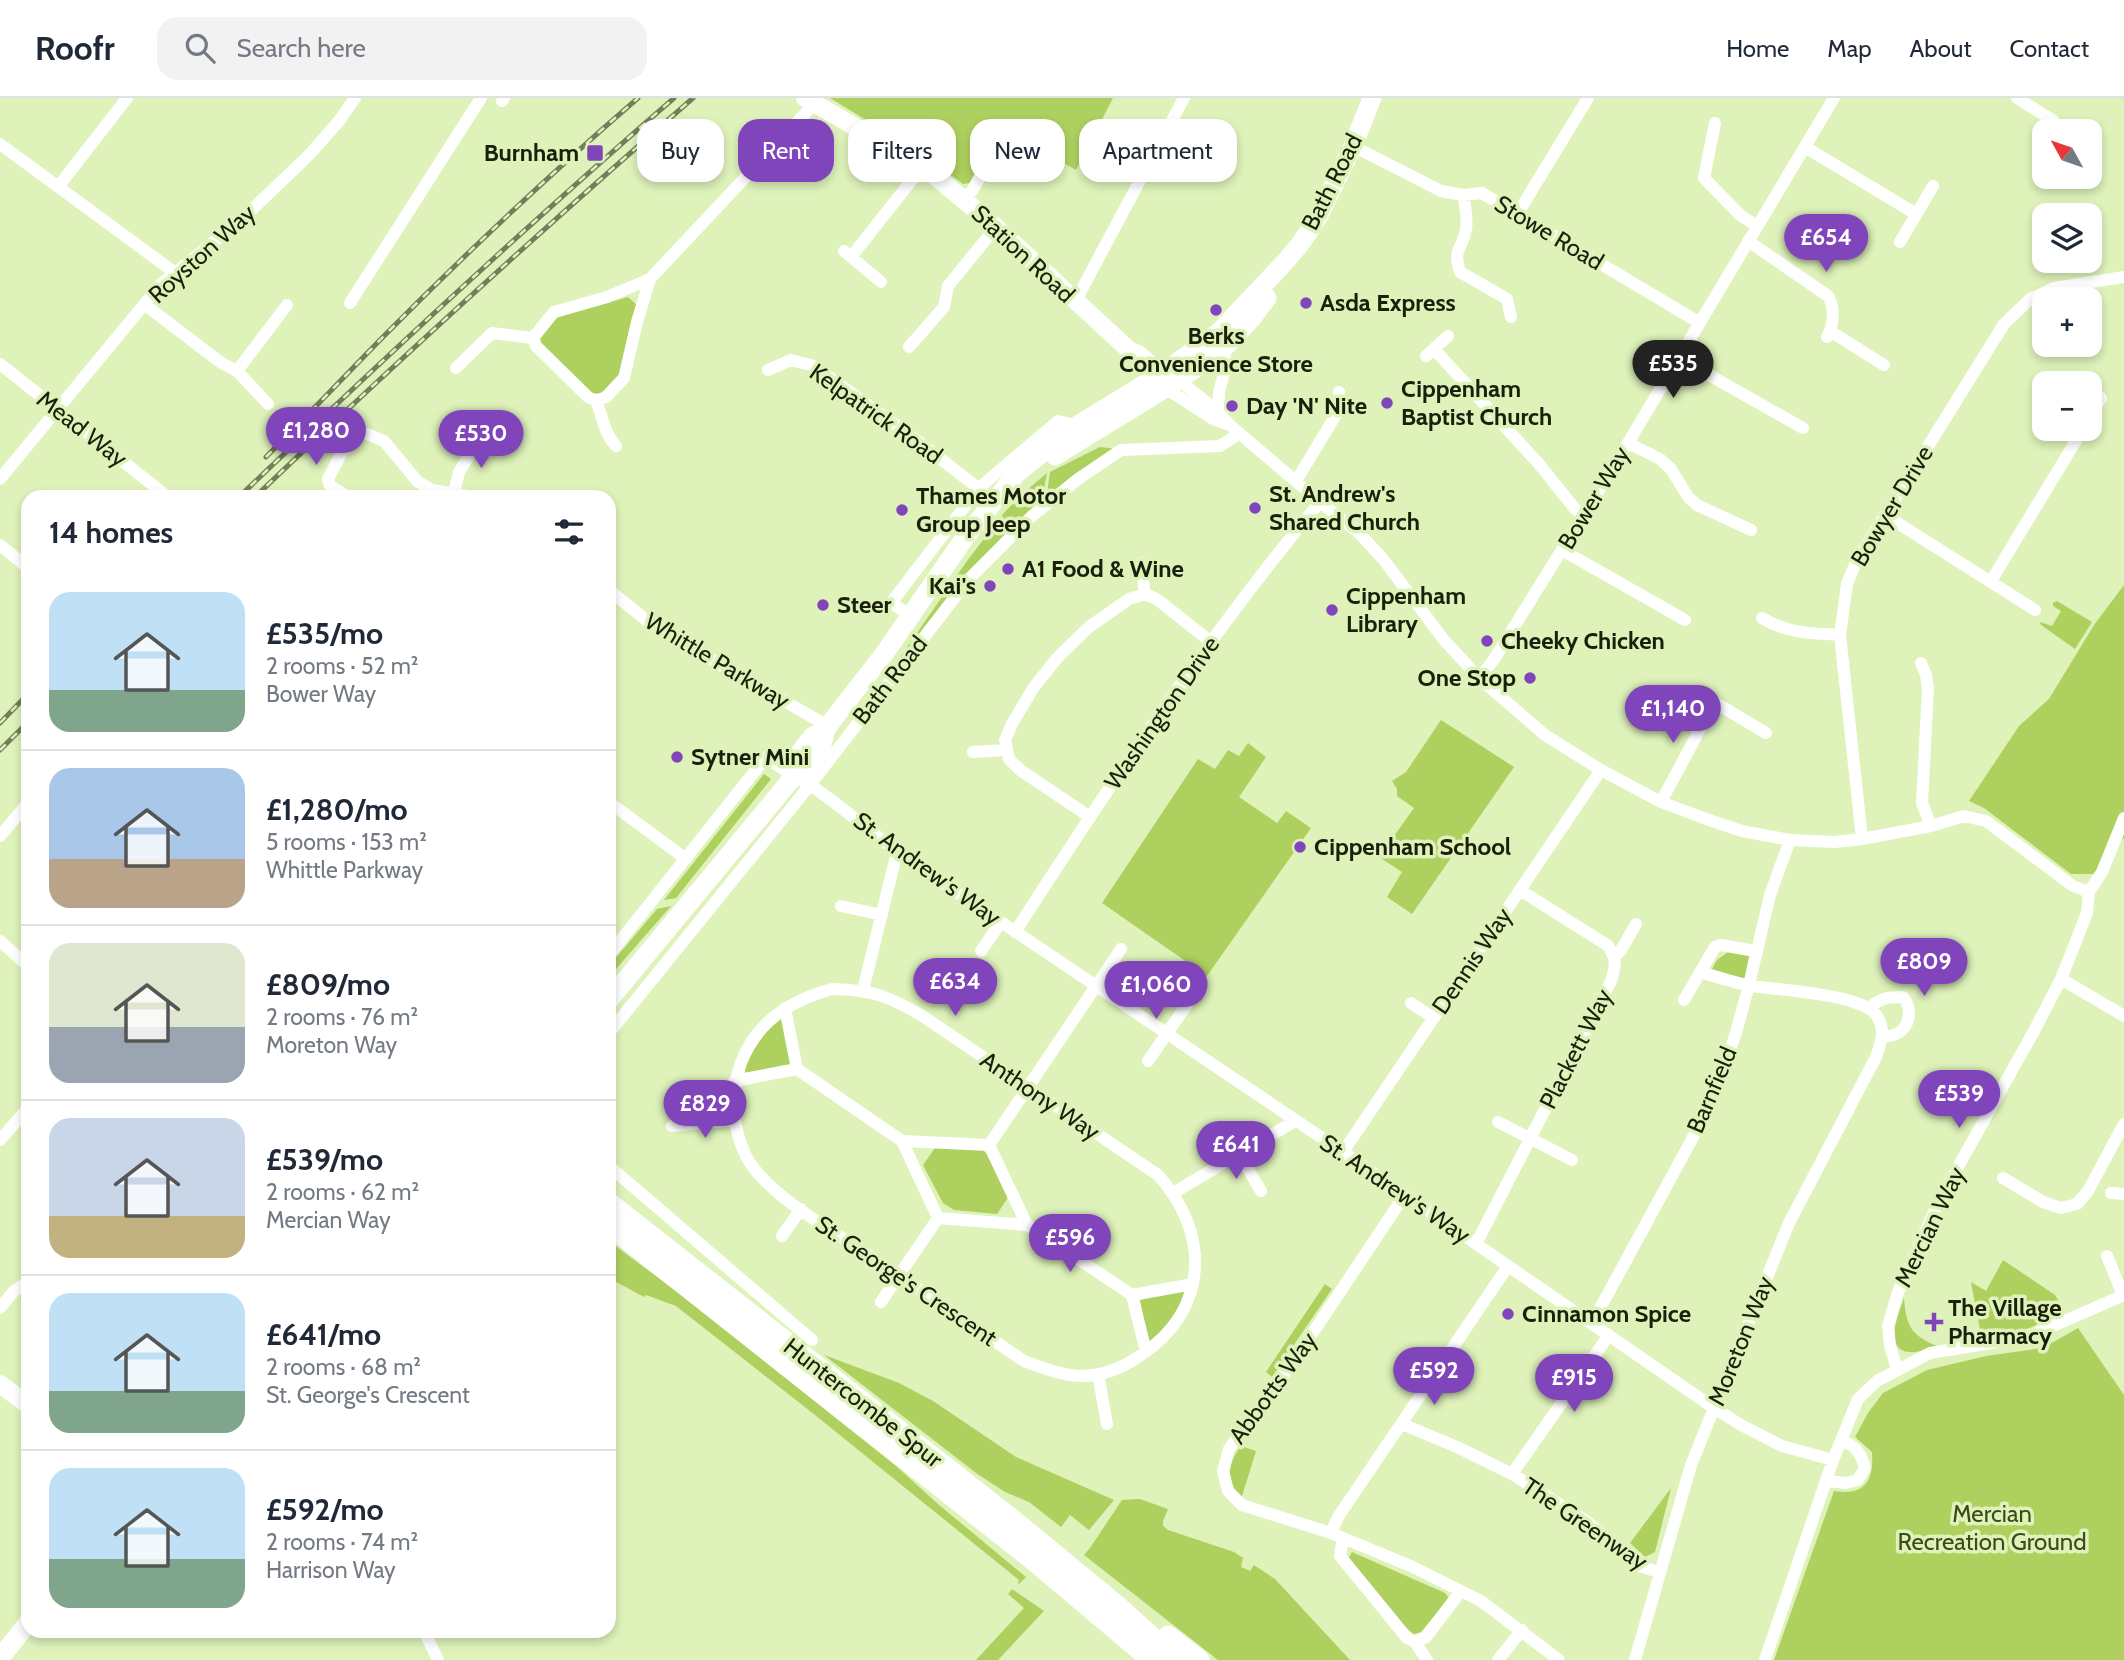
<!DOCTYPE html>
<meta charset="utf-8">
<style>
:root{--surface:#fff;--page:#f2f2f3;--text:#1f2937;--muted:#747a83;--line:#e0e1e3;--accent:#8045bb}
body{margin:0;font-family:Cabin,sans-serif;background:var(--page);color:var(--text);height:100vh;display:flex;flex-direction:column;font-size:26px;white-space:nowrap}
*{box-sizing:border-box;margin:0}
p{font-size:23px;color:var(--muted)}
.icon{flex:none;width:38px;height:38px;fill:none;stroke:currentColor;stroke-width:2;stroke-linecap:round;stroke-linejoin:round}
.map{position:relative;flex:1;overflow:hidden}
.drawer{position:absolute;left:21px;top:392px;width:595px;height:1148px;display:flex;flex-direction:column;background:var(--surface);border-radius:21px;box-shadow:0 4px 10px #0003}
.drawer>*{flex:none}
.banner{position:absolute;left:637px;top:21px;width:665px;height:63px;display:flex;gap:14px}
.needle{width:46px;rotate:310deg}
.buttons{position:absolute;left:2032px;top:21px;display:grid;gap:14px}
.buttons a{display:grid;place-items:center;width:70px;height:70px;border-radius:14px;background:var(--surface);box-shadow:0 4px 10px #0003;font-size:35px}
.price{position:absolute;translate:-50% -60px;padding:0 16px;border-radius:24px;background:var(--accent);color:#fff;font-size:23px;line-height:46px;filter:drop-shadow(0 2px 4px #0008)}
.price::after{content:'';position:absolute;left:50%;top:42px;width:21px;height:16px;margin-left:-10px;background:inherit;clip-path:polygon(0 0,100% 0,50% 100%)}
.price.on{background:#222;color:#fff}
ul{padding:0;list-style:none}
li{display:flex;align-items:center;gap:21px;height:175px;padding:0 28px}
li+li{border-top:2px solid var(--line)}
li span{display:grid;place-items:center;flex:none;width:196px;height:140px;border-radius:21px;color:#555}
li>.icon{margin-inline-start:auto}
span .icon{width:84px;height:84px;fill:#fffc;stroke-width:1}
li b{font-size:30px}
h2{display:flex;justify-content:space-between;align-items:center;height:84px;padding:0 28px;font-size:30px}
.tag{padding:0 24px;border-radius:21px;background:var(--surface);box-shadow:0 4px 10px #0003;font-size:24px;line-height:63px}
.tag.on{background:var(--accent);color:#fff}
header{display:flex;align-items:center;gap:42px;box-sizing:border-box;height:98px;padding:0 35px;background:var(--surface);border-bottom:2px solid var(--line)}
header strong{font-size:33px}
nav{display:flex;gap:38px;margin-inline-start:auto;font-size:24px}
.search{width:490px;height:63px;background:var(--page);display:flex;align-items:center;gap:18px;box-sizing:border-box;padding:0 24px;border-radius:21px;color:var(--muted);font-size:26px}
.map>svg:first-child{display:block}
.green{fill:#aed05f}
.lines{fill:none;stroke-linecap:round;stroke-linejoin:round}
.street{stroke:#fff;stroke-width:12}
.secondary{stroke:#fff;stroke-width:18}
.primary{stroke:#fff;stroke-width:19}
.highway{stroke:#fff;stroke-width:21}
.rail-casing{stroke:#727f5a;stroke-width:5}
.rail{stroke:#def2ba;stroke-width:2.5;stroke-dasharray:8;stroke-linecap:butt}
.poi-dot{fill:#8045bb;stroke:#def2ba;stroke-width:2.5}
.labels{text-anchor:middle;stroke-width:7;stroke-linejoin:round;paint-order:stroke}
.poi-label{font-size:24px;font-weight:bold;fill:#1a200b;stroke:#def2ba;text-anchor:start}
.street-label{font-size:24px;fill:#1a200b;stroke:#def2ba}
.park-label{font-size:24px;fill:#3c4a18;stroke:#def2ba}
</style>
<header>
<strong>Roofr</strong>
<div class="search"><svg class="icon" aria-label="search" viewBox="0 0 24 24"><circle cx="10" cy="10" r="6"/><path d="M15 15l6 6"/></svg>Search here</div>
<nav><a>Home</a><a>Map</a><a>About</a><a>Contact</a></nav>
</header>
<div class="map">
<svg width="2124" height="1562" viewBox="0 0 2124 1562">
<rect width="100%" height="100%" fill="#def2ba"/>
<!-- green -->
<path class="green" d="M830,0H1113L1076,72L1023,42L1011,59L983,46L979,52L982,62L970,85L963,86L925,58Z
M628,199L638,208L620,280L603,296L592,295L541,247L540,237L556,220Z
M1100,349L1117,351L1046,402L1050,374Z
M1047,375L1041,407H1037L1011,430L1008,437L1002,417L1021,397Z
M1000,420L1007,439H1002L946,504L882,585L967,463Z
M2124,487V741L2113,738L2098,772L2093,776H2071L1984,710L1969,703L2019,628L2049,601L2094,527Z
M2057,503L2092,524L2075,551L2041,527L2040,524L2052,528L2061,513L2053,508V505Z
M1441,622L1514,669L1412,816L1387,799L1402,774L1379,759L1414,710L1397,698V691L1392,683L1406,674Z
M1248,645L1266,659L1239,699L1277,725L1286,713L1311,730L1207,878L1102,805L1198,661L1215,671L1228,652L1239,658Z
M764,676L771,681L676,800L664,802Z
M671,808L609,879V868L657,811Z
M1728,854L1749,858L1745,881L1712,871L1717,862Z
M779,920H785L794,965L746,975L744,971C753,952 763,936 779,920Z
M937,1047L979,1050L991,1058L1009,1098L997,1116L954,1112L943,1105L923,1067Z
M609,1143L677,1194L896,1368L939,1407L1026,1479L1018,1487L1019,1482L815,1317L676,1208L646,1197L644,1199L609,1180Z
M2003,1162L2055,1197L2064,1212L2030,1230L1977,1240L1980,1232L1971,1184L1986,1193Z
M1325,1186L1332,1191L1272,1279L1266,1274Z
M1185,1190L1180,1211L1152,1246L1148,1243L1140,1202Z
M1904,1200C1906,1228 1911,1237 1937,1248C1929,1250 1918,1255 1909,1254C1883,1252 1899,1214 1904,1200Z
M2078,1230L2124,1297V1562H1774L1834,1393C1865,1398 1874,1383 1872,1354L1855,1339L1868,1315L1883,1295L1927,1272L1986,1258L2043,1250Z
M824,1257L899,1285L933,1303L1016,1359L1114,1402L1089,1432L1070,1417L1061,1429L1029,1404L1005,1394L976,1375Z
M1241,1348L1256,1353L1242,1398L1240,1400C1226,1380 1227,1367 1241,1348Z
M1671,1390L1655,1454L1645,1459L1630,1445Z
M1140,1401L1168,1411L1163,1423V1428L1168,1432L1234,1454L1243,1460L1241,1469L1250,1473L1254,1467L1275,1481L1350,1562H1218L1084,1457L1090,1450L1122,1402Z
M1352,1454L1445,1495L1449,1500L1421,1534L1414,1536L1406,1530L1348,1461Z
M1012,1491L1044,1513L998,1562H976L1024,1510L1008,1496Z"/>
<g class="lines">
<!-- street -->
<path class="street" d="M2017,0L2054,23L2057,33
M502,3L504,0
M1715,25L1704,80L1740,117L1757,128
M0,46L174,174
M1353,48L1441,93L1463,97L1482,95L1700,225
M1805,49L1916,116
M58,89L127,0
M1463,97C1465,108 1468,120 1466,131C1463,152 1452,149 1460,174L1507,201L1511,219
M964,101L972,93L992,57L1023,72
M1518,115L1588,0
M1748,143L1828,198C1835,209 1834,227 1827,239
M1900,144L1933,88
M844,153L881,184
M851,159L923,68
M650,181L637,224L624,280L606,299L596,303L588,299L536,248L533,240L554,214L607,199L650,181L815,5
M1075,204L1184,0
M350,205L481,0
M144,206L220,264L237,273L268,306
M1830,233L1884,267
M909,249L944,209L948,188L996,129
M1434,251L1539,366L1575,411L1584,418
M1426,258L1448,238
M1679,260L1803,330
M0,266L164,396
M456,270L492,235L533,240
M768,272L791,262L814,268L914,340L996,404
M237,273L287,207
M1179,282L1218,314L1232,329L1320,404L1359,435L1383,461L1444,542L1479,580L1545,637L1601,672L1661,704L1709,722L1742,733L1790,742L1834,744L1862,741L1931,728L1964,718L1986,723L2073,788L2089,794
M1165,290L1213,321L1226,326
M596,303C604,321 603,334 616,348
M1218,314L1219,294L1226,268L1224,250
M2090,319L2101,300
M1628,345L1660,361L1671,371L1688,399L1697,407L1751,432
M0,381L161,186L240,123L309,57L339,23L355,0
M1296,383L1339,312V294
M454,395L459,374L481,338
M349,399L330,388L328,381L342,354L362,334L384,343L418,384L432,392L474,399
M1885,417L2035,512
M0,447L28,470
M1562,452L1685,522
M1141,465L1145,496
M1991,483L2083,331
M609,492L656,530L828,628
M910,517L891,505L979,390L1058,323L1067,325L1073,330
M1762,520C1789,536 1810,535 1840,537
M1921,565L1926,577L1928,590L1922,705L1931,728
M1479,580L1493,563L1628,345L1834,0
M1709,601L1766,635
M973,654L1006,652
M609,704L686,761
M1661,704L1714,605
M1090,719L1020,672L1009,661L1005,642L1013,624L1034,589L1058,559L1089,529L1129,501L1145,496L1158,502L1211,544
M0,738L28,705
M1862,741L1840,537L1847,486L1856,464L2004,226L2030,201L2054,190L2124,179
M2089,794L2102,774L2124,720
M841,808L882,817
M1015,834C1110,687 1207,539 1320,404
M0,843L28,868
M981,853L1001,824
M609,857L766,659C781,671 797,679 813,689C842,709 869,732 897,754L1343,1054L1714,1310L1741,1327L1782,1348L1833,1362
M1615,858L1621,852L1636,826
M2061,881L2124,918
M832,891C872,892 886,897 921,917L1158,1077C1210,1134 1210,1212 1141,1257C1124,1269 1103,1278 1081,1278C1061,1277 1043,1270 1024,1263C970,1226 915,1189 861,1152C827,1129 765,1095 746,1058C732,1030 730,994 741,965C756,923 792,902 832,891Z
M863,892L897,754
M1684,902L1715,849L1721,847L1756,853
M1411,905L1434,920
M785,910L797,971
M1869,910C1880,900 1888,899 1903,899C1913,911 1910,930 1896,936C1892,938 1887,938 1883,939
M609,935L810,687L969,481L1032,418L1078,381L1121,352L1220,348L1240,335
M1148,963L1190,902
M797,971L902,1043
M734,983L797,971
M1498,1024L1572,1062
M672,1028L735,1022
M0,1042L28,1010
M902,1043L989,1047L1027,1127L938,1120Z
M989,1047L1121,851
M1343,1054L1601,672
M1239,1056L1261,1093
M609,1068L812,1242
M2003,1080L2043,1104L2061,1110L2077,1106L2088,1093L2124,1026
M1173,1095L1295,1023
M2111,1095L2124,1096
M1404,1098L1298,1257L1229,1351L1223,1373L1228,1393L1242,1407L1331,1435L1413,1469L1481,1503L1559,1562
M1027,1127L1132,1197
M782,1138L801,1111
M1476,1146L1611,883C1616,868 1617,860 1607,847L1520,792
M2107,1158L2123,1197
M1132,1197L1193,1186
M1132,1197L1146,1254
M881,1204L938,1120
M0,1210L14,1193L28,1184
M1592,1225L1691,1043L1713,998L1735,938L1749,887L1770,797L1790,742
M1897,1271L1890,1248L1888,1228L1898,1194L1935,1112L1958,1069L2034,933L2061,881L2087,815L2089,794
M1098,1276L1107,1326
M1402,1326L1457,1349L1512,1376L1586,1423L1642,1469L1659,1474
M1512,1376L1609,1237
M1828,1383L1846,1385L1858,1382L1865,1370C1861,1355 1856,1348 1841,1342
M1331,1435L1338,1419L1508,1168
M1343,1440L1340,1458L1407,1540L1415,1544L1426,1539L1461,1493
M424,1533L438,1562
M1415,1544L1427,1562
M1498,1562L1522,1532
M1635,1562L1691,1367L1789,1125L1876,959C1881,944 1886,932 1877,918C1863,896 1779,892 1752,888C1735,885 1717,879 1700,874
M1765,1562L1833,1362L1858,1301L1877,1283L1930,1255L2028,1239L2124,1197"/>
<!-- secondary -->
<path class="secondary" d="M805,0L923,68L996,129L1129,252L1138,256L1153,268L1174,279
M0,1286L28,1307"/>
<!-- primary -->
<path class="primary" d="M1055,358L1179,282L1224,250L1252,220L1267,200
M794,678V662L813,638L825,633L828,628L884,556L966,438L1017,375L1073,330L1164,274L1219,234L1285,164L1301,145L1318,119L1353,48L1372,0
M609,902L794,678C811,666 823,654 825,633
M0,1560L28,1525"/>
<!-- highway -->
<path class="highway" d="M609,1105L1014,1423L1115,1506L1177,1562
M609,1127L1032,1461L1152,1562
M1168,1538L1199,1562"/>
<!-- rail casing -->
<g class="rail-casing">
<path id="rail" d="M266,359C305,320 343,280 381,241C464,157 549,77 638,0
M239,399C381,263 525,129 674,0
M255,399C398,262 544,130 693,0
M0,625L28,596
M0,652L28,624"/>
</g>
<!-- rail -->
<use href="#rail" class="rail"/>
</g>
<!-- markers -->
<g class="poi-dot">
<rect x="586" y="46" width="18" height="18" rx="3.5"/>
<circle cx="1306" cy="205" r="7"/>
<circle cx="1216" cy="212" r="7"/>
<circle cx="1387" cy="305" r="7"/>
<circle cx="1232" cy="308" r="7"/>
<circle cx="1255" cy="410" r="7"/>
<circle cx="902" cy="412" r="7"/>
<circle cx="1008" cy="471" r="7"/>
<circle cx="990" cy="488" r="7"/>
<circle cx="823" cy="507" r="7"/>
<circle cx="1332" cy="512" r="7"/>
<circle cx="1487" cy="543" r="7"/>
<circle cx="1530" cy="580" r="7"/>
<circle cx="677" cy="659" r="7"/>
<circle cx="1300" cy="749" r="7"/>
<circle cx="1508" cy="1216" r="7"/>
<path d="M1930.5 1213.5h7v7h7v7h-7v7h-7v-7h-7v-7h7z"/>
</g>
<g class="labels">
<!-- poi labels -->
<g class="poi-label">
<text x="579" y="63" text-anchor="end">Burnham</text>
<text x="1320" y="213">Asda Express</text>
<text x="1216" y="246" text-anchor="middle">Berks<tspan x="1216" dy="28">Convenience Store</tspan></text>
<text x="1401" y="299">Cippenham<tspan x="1401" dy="28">Baptist Church</tspan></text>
<text x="1246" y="316">Day 'N' Nite</text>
<text x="1269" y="404">St. Andrew's<tspan x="1269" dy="28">Shared Church</tspan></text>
<text x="916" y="406">Thames Motor<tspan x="916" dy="28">Group Jeep</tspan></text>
<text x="1022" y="479">A1 Food &amp; Wine</text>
<text x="976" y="496" text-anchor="end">Kai's</text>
<text x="1346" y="506">Cippenham<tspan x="1346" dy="28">Library</tspan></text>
<text x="837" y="515">Steer</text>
<text x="1501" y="551">Cheeky Chicken</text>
<text x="1516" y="588" text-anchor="end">One Stop</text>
<text x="691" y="667">Sytner Mini</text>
<text x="1314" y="757">Cippenham School</text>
<text x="1948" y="1218">The Village<tspan x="1948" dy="28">Pharmacy</tspan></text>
<text x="1522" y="1224">Cinnamon Spice</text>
</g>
<!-- street labels -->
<g class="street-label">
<text transform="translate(1332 84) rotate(-63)" y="8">Bath Road</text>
<text transform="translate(1549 135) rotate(31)" y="8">Stowe Road</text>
<text transform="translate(202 156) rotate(-42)" y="8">Royston Way</text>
<text transform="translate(1023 156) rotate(43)" y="8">Station Road</text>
<text transform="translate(876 316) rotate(35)" y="8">Kelpatrick Road</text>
<text transform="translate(82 331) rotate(38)" y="8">Mead Way</text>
<text transform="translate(1594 400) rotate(-59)" y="8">Bower Way</text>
<text transform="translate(1892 408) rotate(-59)" y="8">Bowyer Drive</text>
<text transform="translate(717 563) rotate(31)" y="8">Whittle Parkway</text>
<text transform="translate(890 582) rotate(-52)" y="8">Bath Road</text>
<text transform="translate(1162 615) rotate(-55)" y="8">Washington Drive</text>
<text transform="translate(927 771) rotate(36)" y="8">St. Andrew's Way</text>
<text transform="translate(1472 863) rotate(-56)" y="8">Dennis Way</text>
<text transform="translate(1576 951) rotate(-63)" y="8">Plackett Way</text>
<text transform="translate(1712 992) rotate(-67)" y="8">Barnfield</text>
<text transform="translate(1040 998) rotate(34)" y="8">Anthony Way</text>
<text transform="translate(1395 1091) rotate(34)" y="8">St. Andrew's Way</text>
<text transform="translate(1930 1129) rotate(-64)" y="8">Mercian Way</text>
<text transform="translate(906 1183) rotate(34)" y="8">St. George's Crescent</text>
<text transform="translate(1741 1243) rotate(-68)" y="8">Moreton Way</text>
<text transform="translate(1273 1290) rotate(-54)" y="8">Abbotts Way</text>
<text transform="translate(863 1305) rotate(38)" y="8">Huntercombe Spur</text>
<text transform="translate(1585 1426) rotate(34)" y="8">The Greenway</text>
</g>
<!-- park labels -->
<g class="park-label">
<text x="1992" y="1424">Mercian<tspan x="1992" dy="28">Recreation Ground</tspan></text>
</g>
</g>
</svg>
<div class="buttons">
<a><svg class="needle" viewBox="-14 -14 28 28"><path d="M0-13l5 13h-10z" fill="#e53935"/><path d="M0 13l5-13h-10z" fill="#747a83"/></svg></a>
<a><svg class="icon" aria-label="layers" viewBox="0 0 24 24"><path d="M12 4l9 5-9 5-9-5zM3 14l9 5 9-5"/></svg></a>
<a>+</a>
<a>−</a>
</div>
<b class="price" style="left:1826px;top:176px">£654</b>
<b class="price on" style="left:1673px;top:302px">£535</b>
<b class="price" style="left:316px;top:369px">£1,280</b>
<b class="price" style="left:481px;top:372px">£530</b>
<b class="price" style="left:1673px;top:647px">£1,140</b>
<b class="price" style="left:1924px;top:900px">£809</b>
<b class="price" style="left:955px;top:920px">£634</b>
<b class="price" style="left:1156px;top:923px">£1,060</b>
<b class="price" style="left:1959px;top:1032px">£539</b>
<b class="price" style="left:705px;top:1042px">£829</b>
<b class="price" style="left:1236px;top:1083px">£641</b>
<b class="price" style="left:1070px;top:1176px">£596</b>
<b class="price" style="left:1434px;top:1309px">£592</b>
<b class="price" style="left:1574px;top:1316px">£915</b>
<div class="banner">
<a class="tag">Buy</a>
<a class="tag on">Rent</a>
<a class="tag">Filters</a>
<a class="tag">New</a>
<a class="tag">Apartment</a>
</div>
<section class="drawer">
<h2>14 homes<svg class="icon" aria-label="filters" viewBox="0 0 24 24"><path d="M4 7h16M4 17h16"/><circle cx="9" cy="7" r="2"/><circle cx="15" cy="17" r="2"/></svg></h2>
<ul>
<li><span style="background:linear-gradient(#bfe0f5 70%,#7fa58c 0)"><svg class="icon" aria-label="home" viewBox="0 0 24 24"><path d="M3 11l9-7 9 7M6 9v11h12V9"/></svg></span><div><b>£535/mo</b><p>2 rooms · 52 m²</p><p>Bower Way</p></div></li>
<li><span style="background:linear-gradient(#a9c7e8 65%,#b9a48a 0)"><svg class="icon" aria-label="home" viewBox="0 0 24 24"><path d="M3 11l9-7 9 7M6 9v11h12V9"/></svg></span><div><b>£1,280/mo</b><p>5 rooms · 153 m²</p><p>Whittle Parkway</p></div></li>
<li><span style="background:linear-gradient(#dfe7d0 60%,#9aa5b1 0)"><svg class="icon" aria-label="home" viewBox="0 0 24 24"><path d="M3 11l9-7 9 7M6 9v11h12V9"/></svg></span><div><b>£809/mo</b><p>2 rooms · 76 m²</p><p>Moreton Way</p></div></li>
<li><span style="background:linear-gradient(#c9d6e8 70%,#c2b280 0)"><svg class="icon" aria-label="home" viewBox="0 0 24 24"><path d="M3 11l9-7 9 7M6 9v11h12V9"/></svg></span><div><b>£539/mo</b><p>2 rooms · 62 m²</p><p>Mercian Way</p></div></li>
<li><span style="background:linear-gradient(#bfe0f5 70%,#7fa58c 0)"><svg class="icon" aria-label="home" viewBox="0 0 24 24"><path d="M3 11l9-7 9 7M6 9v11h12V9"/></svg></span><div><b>£641/mo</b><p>2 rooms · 68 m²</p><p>St. George's Crescent</p></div></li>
<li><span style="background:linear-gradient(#bfe0f5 65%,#7fa58c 0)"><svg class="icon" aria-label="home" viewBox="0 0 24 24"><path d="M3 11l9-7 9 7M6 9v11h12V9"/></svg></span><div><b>£592/mo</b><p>2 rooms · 74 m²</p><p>Harrison Way</p></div></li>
</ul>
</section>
</div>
